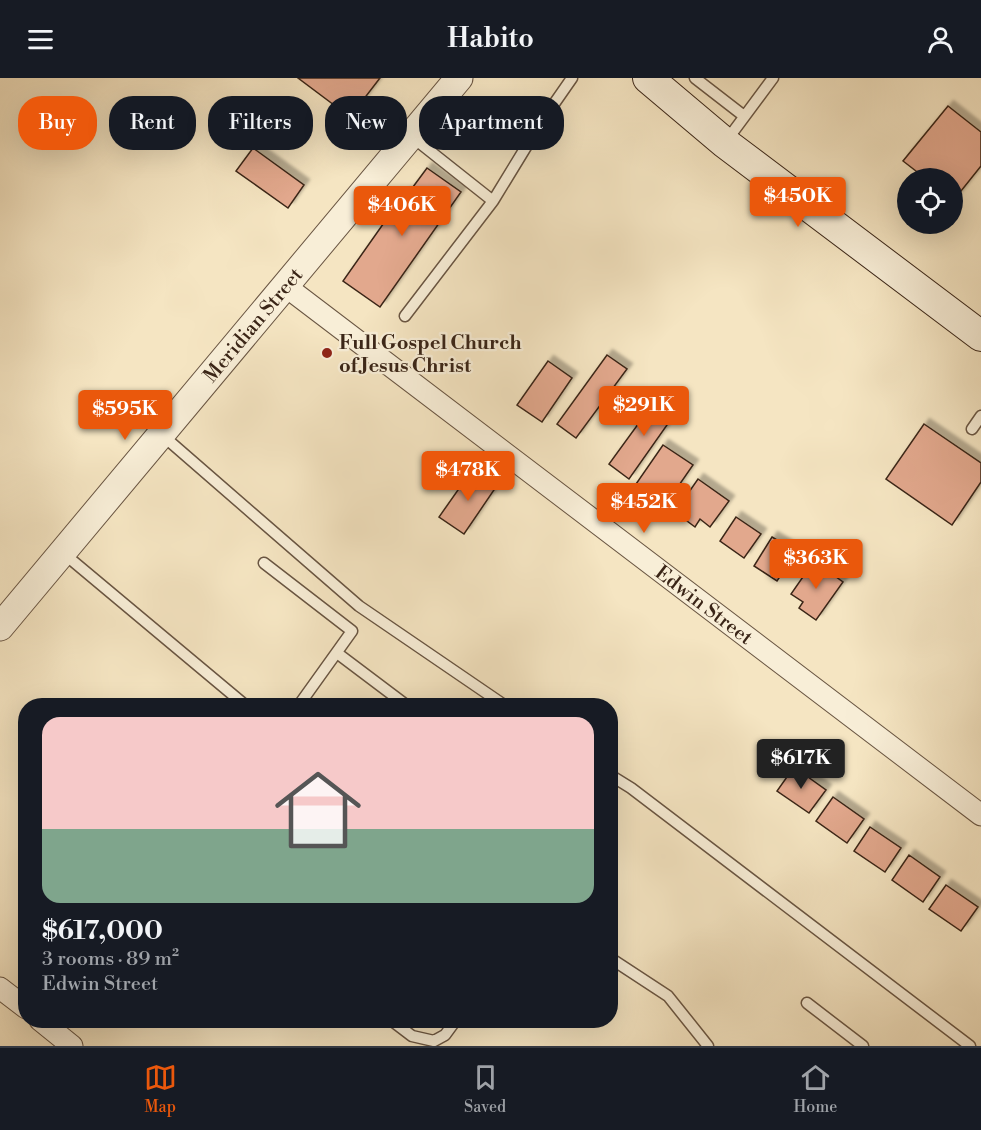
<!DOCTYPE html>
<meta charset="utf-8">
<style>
:root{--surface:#171b24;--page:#20242c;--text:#f1f3f6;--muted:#9ea1a6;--line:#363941;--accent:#ea580c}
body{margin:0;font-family:"Libre Bodoni",serif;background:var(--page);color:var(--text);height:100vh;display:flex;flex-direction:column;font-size:22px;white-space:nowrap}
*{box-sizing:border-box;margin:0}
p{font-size:20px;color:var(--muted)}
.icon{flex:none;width:33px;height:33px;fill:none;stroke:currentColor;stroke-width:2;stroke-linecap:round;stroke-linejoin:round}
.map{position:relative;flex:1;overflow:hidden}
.sheet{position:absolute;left:18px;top:620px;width:600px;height:330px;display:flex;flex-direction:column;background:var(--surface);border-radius:24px;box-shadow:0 6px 24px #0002}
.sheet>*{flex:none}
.banner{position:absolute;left:18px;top:18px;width:600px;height:54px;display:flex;gap:12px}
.buttons{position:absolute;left:897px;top:90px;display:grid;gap:12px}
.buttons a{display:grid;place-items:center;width:66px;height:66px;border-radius:50%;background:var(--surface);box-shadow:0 6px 24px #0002;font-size:30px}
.price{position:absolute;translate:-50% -51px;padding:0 14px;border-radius:6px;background:var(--accent);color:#fff;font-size:20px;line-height:39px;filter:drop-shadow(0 2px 3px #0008)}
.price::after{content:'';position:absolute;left:50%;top:36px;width:18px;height:14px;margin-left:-9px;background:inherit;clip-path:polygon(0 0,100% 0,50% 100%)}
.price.current{background:#222;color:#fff}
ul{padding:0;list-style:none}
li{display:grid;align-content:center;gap:12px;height:318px;padding:0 24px}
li+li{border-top:2px solid var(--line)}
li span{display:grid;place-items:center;height:186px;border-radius:18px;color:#555}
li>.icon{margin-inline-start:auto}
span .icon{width:108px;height:108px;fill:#fffc;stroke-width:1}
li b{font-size:26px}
.pill{padding:0 21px;border-radius:24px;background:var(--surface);box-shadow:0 6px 24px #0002;font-size:21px;line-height:54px}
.pill.current{background:var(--accent);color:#fff}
header{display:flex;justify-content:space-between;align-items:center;height:78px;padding:0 24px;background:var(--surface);font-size:27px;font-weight:600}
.tabs{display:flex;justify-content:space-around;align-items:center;height:84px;border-top:2px solid var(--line);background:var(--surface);font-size:16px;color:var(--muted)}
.tabs a{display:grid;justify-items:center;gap:3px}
.tabs .current{color:var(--accent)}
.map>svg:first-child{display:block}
.building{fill:#e2a88d;stroke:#3a2517;stroke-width:1.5;filter:url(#shadow)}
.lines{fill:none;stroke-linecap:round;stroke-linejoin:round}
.service-casing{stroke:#695542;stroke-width:13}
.minor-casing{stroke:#695542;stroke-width:23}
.tertiary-casing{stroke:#695542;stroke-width:29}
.secondary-casing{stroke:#3a2517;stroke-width:32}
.service{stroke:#f8eed7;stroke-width:10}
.minor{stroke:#f8eed7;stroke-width:21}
.tertiary{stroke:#f8eed7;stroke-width:27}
.secondary{stroke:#f8eed7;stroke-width:30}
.poi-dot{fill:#8f2418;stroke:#f8eed7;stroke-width:2}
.labels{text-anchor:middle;stroke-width:4.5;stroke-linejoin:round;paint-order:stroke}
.street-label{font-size:20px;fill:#3a2517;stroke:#f8eed7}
.poi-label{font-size:20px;font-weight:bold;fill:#3a2517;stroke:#f8eed7;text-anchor:start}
</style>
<header><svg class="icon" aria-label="menu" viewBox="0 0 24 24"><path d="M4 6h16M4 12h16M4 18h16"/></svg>Habito<svg class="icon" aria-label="person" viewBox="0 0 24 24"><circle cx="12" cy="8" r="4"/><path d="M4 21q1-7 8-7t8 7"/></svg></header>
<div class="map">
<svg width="981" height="968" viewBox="0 0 981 968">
<defs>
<filter id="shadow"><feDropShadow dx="5.5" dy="-5.5" stdDeviation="1.5" flood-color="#0004"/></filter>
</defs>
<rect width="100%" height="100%" fill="#f5e5c2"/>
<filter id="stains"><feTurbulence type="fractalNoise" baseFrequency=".00333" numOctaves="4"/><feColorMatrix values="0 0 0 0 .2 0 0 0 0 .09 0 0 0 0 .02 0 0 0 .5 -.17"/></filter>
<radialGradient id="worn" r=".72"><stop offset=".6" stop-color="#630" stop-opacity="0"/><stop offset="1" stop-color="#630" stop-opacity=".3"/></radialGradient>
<!-- building -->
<path class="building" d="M298,0H380L350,39Z
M948,28L981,54V88L953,123L952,100H925L903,83Z
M253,70L304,107L288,130L236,93Z
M427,90L461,114L380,229L343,203L405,115L407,117Z
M607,277L627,291L576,360L557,346Z
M548,283L572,300L542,344L517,327Z
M660,316L679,330L629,401L609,386Z
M924,346L981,385V404L952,447L886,401Z
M663,367L693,387L666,426L636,406Z
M472,392L496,409L464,456L439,439Z
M698,401L729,423L710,449L700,441L695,449L675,434Z
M736,439L761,456L744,480L720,463Z
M772,459L787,468L783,473L793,479L777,503L754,488Z
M814,483L843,504L816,542L799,530L803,524L791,516Z
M794,689L826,712L809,735L777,713Z
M833,719L864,741L847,765L816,743Z
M870,749L901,770L885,794L854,773Z
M909,777L940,799L923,824L892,802Z
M946,807L978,829L961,853L929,831Z"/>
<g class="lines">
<!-- service casing -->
<g class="service-casing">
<path id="service" d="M695,0L744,38
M727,62L773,0
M493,123L540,46L572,0
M405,238L493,123L411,58
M972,351L981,338
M161,356L359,528L504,627
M62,474L245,627
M264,485L352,553L299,627
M337,575L406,627
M610,697L631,710L970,968
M610,880L668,918L708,968
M807,925L863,968
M391,942L412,958L434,963L445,957L456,942"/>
</g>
<!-- minor casing -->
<g class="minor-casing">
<g id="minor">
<path id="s1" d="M284,207L981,737"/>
<path d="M0,910L26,930"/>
<path d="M40,942L72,968"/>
</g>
</g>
<!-- tertiary casing -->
<g class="tertiary-casing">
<g id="tertiary">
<path id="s2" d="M0,549L459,0"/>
</g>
</g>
<!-- secondary casing -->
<g class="secondary-casing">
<path id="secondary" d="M648,0L725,65L981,258"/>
</g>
<!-- service -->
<use href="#service" class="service"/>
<!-- minor -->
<use href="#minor" class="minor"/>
<!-- tertiary -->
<use href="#tertiary" class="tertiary"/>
<!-- secondary -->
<use href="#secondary" class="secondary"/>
</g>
<!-- markers -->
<circle class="poi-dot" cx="327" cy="275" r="6"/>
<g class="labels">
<!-- street labels -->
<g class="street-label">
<text dy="7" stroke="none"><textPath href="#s2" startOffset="394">Meridian Street</textPath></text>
<text dy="7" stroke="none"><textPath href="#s1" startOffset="528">Edwin Street</textPath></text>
</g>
<!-- poi labels -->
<g class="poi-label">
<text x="339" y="271">Full Gospel Church<tspan x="339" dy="23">of Jesus Christ</tspan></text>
</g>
</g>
<rect width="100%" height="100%" filter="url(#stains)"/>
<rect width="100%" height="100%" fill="url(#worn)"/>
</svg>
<div class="buttons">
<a><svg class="icon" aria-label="locate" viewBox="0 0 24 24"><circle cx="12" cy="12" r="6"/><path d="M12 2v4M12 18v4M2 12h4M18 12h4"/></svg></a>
</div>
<b class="price" style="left:798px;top:150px">$450K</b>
<b class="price" style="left:402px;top:159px">$406K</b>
<b class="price" style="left:644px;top:359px">$291K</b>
<b class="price" style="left:125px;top:363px">$595K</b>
<b class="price" style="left:468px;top:424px">$478K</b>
<b class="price" style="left:644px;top:456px">$452K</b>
<b class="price" style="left:816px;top:512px">$363K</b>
<b class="price current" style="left:801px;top:712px">$617K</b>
<div class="banner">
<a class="pill current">Buy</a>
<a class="pill">Rent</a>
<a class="pill">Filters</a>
<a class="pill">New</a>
<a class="pill">Apartment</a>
</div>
<section class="sheet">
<ul>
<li><span style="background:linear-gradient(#f6c9c9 60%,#7fa58c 0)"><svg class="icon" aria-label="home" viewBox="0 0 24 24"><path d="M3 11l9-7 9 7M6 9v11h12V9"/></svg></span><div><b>$617,000</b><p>3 rooms · 89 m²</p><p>Edwin Street</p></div></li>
</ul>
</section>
</div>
<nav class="tabs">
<a class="current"><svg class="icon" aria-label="map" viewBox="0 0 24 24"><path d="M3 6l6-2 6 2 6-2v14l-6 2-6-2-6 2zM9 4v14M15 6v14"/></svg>Map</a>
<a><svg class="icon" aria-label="saved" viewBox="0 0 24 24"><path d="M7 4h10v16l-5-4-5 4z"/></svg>Saved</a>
<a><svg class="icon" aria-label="home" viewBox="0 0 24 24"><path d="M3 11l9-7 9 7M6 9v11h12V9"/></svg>Home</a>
</nav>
